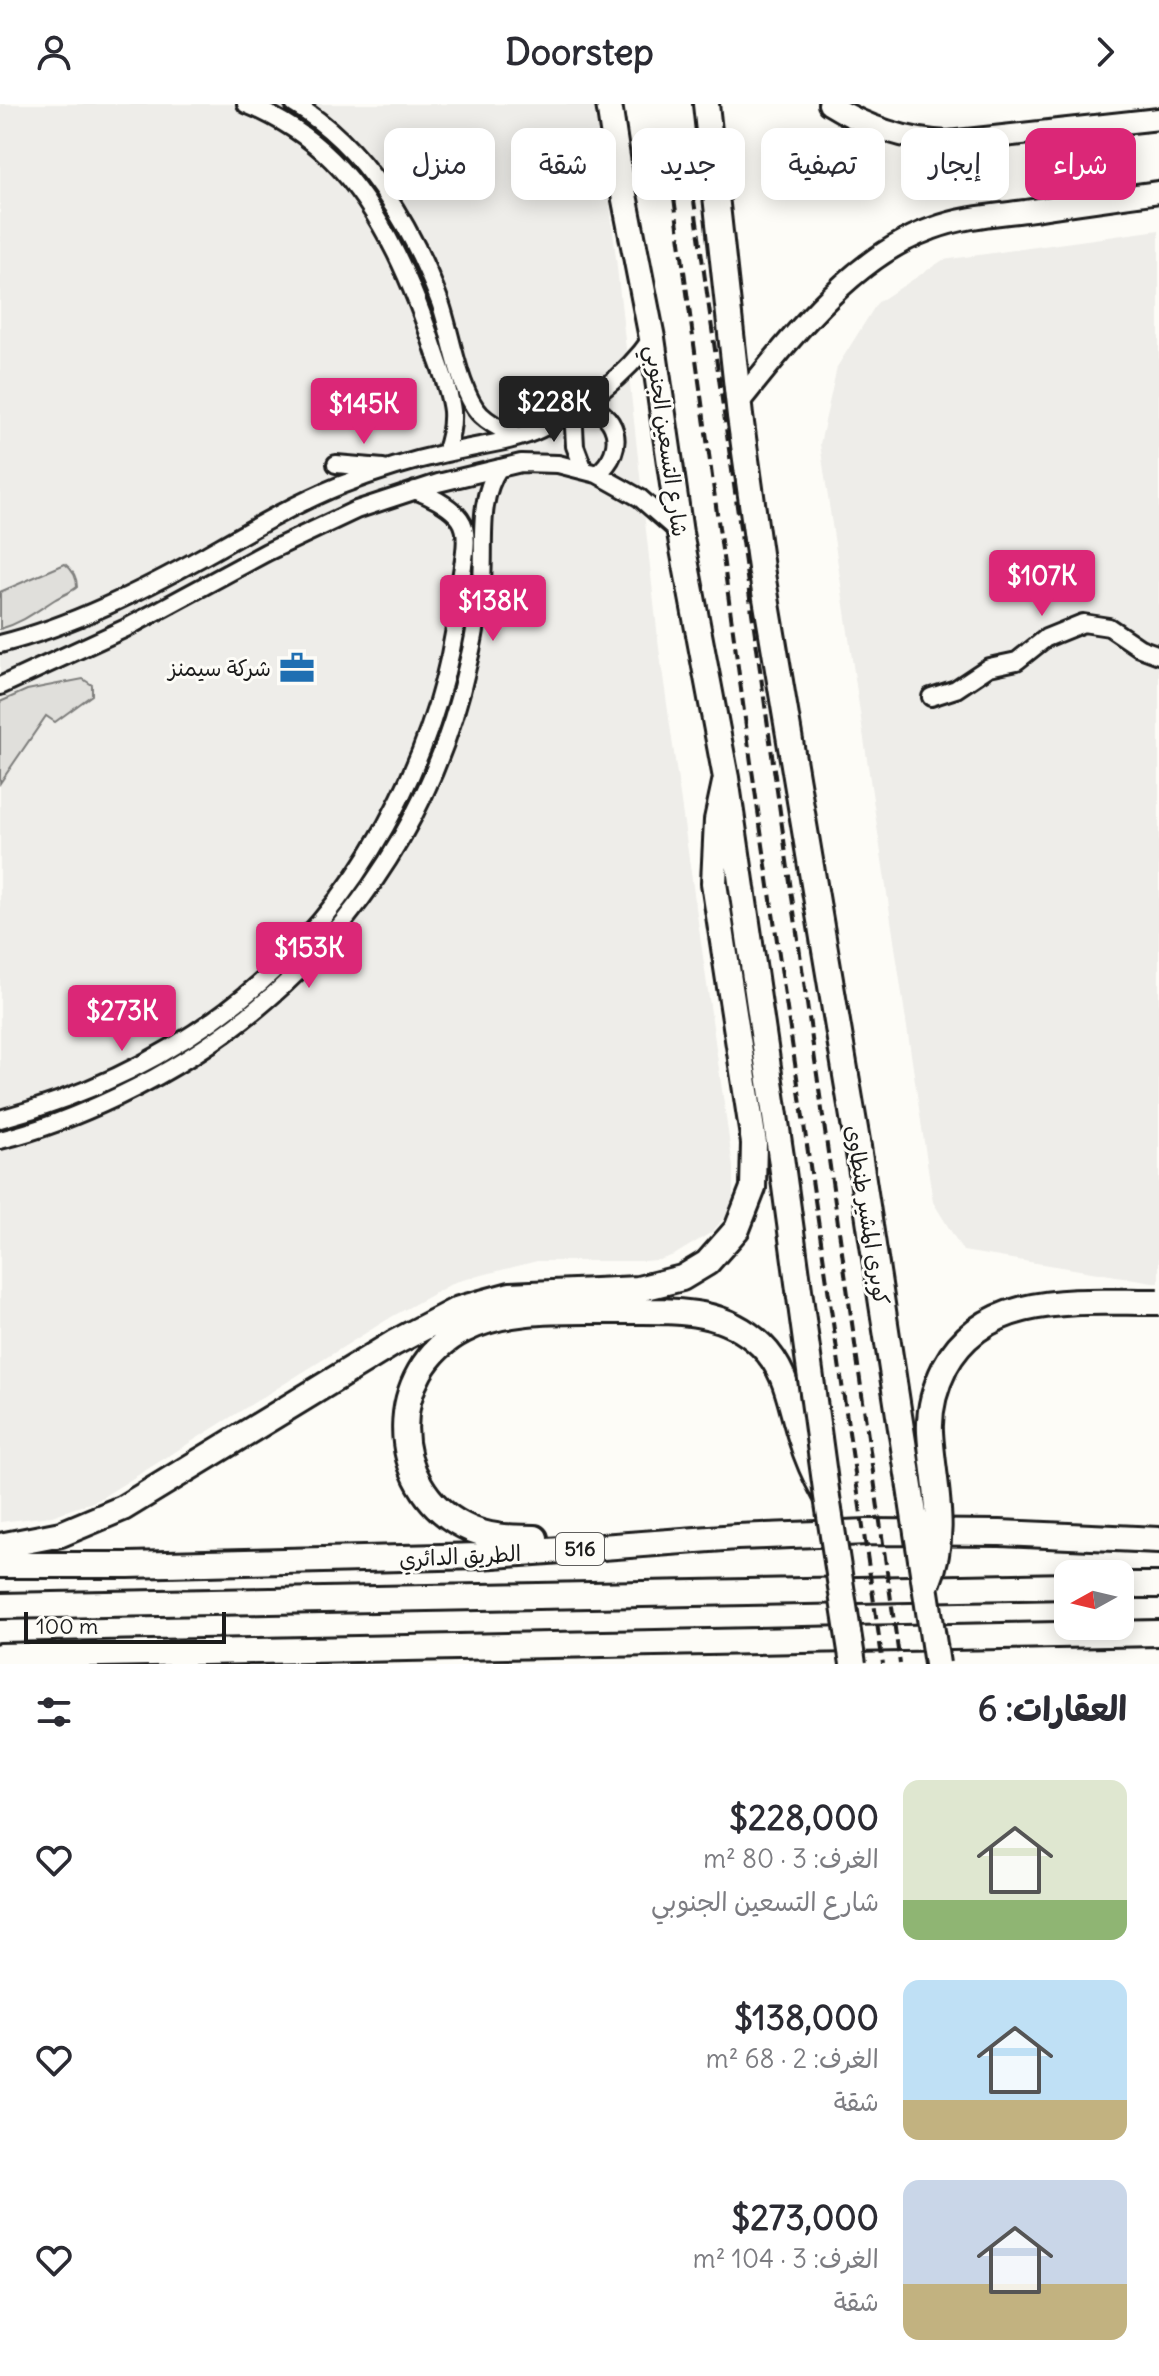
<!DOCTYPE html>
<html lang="ar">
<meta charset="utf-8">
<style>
:root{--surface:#fff;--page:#f2f2f3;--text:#2b2b33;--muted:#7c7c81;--accent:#db2777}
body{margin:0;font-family:Delius,"Playpen Sans Arabic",sans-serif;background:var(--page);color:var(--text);direction:rtl;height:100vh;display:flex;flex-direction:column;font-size:30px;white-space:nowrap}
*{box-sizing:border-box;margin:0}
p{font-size:26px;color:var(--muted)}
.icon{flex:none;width:44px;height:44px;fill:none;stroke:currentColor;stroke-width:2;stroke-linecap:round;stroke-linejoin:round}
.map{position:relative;height:1560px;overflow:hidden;direction:ltr}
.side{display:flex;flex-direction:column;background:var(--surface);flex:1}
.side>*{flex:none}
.hud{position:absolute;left:24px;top:24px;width:1112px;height:72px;direction:rtl;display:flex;gap:16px}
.needle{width:52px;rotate:262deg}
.tools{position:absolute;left:1054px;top:1456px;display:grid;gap:16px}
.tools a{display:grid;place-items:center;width:80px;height:80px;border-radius:16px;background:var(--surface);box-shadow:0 4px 20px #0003;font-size:40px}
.scale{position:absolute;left:24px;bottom:20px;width:202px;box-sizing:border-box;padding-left:8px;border:4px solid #1c1c1c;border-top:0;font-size:22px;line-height:28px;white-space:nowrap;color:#1c1c1c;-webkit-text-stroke:6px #fdfcf7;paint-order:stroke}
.price{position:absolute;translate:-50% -68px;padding:0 18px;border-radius:8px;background:var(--accent);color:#fff;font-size:26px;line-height:52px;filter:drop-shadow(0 2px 4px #0008)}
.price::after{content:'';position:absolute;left:50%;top:48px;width:24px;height:18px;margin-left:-12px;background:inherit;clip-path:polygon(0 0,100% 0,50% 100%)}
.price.selected{background:#222;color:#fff}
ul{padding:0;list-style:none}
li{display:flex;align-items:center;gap:24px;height:200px;padding:0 32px}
li span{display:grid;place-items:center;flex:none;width:224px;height:160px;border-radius:16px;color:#555}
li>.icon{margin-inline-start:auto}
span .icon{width:96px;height:96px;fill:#fffc;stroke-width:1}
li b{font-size:34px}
h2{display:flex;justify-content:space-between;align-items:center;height:96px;padding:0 32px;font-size:34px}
.tag{padding:0 28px;border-radius:16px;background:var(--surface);box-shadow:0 4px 20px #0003;font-size:28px;line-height:72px}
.tag.selected{background:var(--accent);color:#fff}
header{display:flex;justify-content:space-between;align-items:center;height:104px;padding:0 32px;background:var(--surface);font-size:36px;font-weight:700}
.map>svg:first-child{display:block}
.built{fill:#eeede9}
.green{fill:#e0dfdb;stroke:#7e7e7c;stroke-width:2}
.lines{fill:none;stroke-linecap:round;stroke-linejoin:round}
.minor-casing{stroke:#1c1c1c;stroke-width:22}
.major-casing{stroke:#1c1c1c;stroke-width:26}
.highway-casing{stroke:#1c1c1c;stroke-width:30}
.minor{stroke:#fdfcf7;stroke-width:16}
.major{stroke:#fdfcf7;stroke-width:20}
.highway{stroke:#fdfcf7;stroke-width:24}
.rail{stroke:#1c1c1c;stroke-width:4;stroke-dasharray:12 6;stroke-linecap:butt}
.highway-bridge-casing{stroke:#1c1c1c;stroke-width:30;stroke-linecap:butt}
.highway-bridge{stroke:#fdfcf7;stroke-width:24}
.labels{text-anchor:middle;stroke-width:6;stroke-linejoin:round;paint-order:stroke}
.shield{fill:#fdfcf7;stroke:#605f5e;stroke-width:2}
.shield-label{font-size:20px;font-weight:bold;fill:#1c1c1c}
.street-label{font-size:22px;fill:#1c1c1c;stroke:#fdfcf7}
.poi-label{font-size:22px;fill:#1c1c1c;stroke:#fdfcf7;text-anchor:end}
</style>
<header><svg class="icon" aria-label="forward" viewBox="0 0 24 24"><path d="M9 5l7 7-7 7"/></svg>Doorstep<svg class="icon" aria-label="person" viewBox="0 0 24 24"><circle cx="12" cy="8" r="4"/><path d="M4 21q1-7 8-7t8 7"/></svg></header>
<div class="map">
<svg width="1159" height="1560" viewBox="0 0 1159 1560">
<rect width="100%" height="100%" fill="#fdfcf7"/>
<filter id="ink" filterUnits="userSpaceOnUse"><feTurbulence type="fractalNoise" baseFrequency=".0125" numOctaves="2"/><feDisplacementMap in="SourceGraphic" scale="16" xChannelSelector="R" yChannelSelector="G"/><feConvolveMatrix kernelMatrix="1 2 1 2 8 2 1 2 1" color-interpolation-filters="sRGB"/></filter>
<g filter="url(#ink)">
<!-- built -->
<path class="built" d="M0,0H599L659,544L733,1063V1094L725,1113L712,1128L674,1151L659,1156L642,1157H537L455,1178L393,1212L98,1396L52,1412L0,1418Z
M1159,126V1179L963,1147L933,1098L820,340L837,263L877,199L943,156Z"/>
<!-- green -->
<path class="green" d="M65,460C73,466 77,473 77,483C70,489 62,491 54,496C34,509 23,518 0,525V488Z
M83,575L92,581V591L55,618L46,612L0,679V598L27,586Z"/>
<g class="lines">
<!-- minor casing -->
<g class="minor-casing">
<path id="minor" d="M246,0C278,13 307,31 332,56C384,108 415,186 437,254C443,271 450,289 452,307C453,322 450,335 445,349
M294,0C365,42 412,123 440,198C451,228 459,290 481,311C491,321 505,327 517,333
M579,300C619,306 628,346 597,370
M573,305L575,342L584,366
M336,360L383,364
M0,540C72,522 141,487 206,451C250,426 294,400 341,381C375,368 410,357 446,349C477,341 511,339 540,325C582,305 626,272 652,234
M0,582L126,524L267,448L356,406L438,379L521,359L558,360L597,370L640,394L680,429
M931,593L956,585L989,563L1017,557L1046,534L1083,519L1109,523L1140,544L1159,551
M0,1015C97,989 185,945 261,878C375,777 449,627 461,475C463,458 471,430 460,415C450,401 430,392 415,386
M0,1036C42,1026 81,1010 119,992C297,907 426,753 468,559C475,532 479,504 482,476C485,438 477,396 499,364"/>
</g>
<!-- major casing -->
<g class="major-casing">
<path id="major" d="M829,0C866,23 905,36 948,38L1159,15
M739,298C790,235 852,153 931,125C962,113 994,111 1026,107C1071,100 1115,94 1159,88"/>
</g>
<!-- highway casing -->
<g class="highway-casing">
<path id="highway" d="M609,0L618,60L652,234L680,429L726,674L781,1053
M706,0L740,312L761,464L858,1043
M535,1434C510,1434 487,1434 464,1422C386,1383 385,1266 464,1226C511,1202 573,1208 625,1207C674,1207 723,1204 761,1241C788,1267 790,1301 801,1334C807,1354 815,1372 825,1390
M0,1442L61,1430L123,1404L394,1239L459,1205L510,1191L638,1185L682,1174L707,1159L737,1125L753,1084L754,1039L714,779L717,716L726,674
M0,1461H128L480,1452L737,1433L868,1428L1000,1429L1159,1436
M1120,1481H1159
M0,1502L1068,1482
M0,1552L1159,1529"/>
</g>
<!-- minor -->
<use href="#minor" class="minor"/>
<!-- major -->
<use href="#major" class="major"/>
<!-- highway -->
<use href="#highway" class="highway"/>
<!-- rail -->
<path class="rail" d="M686,40L900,1560
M667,42L752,666L883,1560"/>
<!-- highway-bridge casing -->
<g class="highway-bridge-casing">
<path id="highway-bridge" d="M858,1043L937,1560
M781,1053L827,1393L853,1560
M928,1478C949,1427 933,1380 930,1328C929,1306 935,1283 945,1263C986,1185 1085,1199 1159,1198"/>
</g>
<!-- highway-bridge -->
<use href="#highway-bridge" class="highway-bridge"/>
</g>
</g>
<!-- icons -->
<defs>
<g id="office-bare" transform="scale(2.76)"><path d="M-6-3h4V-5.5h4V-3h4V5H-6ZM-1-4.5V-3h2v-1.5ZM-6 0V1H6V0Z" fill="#1f6fb2" stroke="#fdfcf7" stroke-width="2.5" paint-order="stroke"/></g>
</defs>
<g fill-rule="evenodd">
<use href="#office-bare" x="297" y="564"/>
</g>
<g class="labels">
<!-- shield labels -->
<rect class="shield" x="556" y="1429" width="48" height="32" rx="6"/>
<g class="shield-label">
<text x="580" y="1452">516</text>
</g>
<!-- street labels -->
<g class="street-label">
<text transform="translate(667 337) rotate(82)" y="8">شارع التسعين الجنوبي</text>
<text transform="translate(868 1111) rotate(81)" y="8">كوبرى المشير طنطاوى</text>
<text transform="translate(460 1452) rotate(-3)" y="8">الطريق الدائري</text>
</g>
<!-- poi labels -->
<g class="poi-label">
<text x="271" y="572">شركة سيمنز</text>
</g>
</g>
</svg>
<div class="tools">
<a><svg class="needle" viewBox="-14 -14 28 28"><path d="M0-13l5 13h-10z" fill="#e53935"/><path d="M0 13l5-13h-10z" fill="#7c7c81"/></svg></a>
</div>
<div class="scale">100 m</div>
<b class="price selected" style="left:554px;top:340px">$228K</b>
<b class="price" style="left:364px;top:342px">$145K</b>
<b class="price" style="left:1042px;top:514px">$107K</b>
<b class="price" style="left:493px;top:539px">$138K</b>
<b class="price" style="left:309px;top:886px">$153K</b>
<b class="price" style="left:122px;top:949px">$273K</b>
<div class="hud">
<a class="tag selected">شراء</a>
<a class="tag">إيجار</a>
<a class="tag">تصفية</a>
<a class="tag">جديد</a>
<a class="tag">شقة</a>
<a class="tag">منزل</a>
</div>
</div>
<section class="side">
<h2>العقارات: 6<svg class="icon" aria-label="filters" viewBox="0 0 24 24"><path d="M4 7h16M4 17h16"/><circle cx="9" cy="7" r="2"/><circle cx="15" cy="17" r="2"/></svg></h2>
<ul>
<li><span style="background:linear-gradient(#dfe7d0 75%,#8fb573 0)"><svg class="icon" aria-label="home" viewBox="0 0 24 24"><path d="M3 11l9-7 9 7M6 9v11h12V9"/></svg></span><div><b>$228,000</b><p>الغرف: 3 · 80 m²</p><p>شارع التسعين الجنوبي</p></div><svg class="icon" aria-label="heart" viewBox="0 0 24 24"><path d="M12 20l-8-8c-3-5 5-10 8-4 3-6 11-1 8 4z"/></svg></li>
<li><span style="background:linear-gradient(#bfe0f5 75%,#c2b280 0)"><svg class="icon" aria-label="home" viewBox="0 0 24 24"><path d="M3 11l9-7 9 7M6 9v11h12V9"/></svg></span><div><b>$138,000</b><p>الغرف: 2 · 68 m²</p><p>شقة</p></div><svg class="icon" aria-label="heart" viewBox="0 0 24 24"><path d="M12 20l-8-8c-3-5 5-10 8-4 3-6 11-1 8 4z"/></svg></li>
<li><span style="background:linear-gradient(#c9d6e8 65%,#c2b280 0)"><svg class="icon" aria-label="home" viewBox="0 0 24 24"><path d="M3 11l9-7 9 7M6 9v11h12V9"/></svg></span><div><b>$273,000</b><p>الغرف: 3 · 104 m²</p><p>شقة</p></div><svg class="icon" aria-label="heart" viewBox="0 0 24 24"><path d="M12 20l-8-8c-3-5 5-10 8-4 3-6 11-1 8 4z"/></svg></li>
</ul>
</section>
